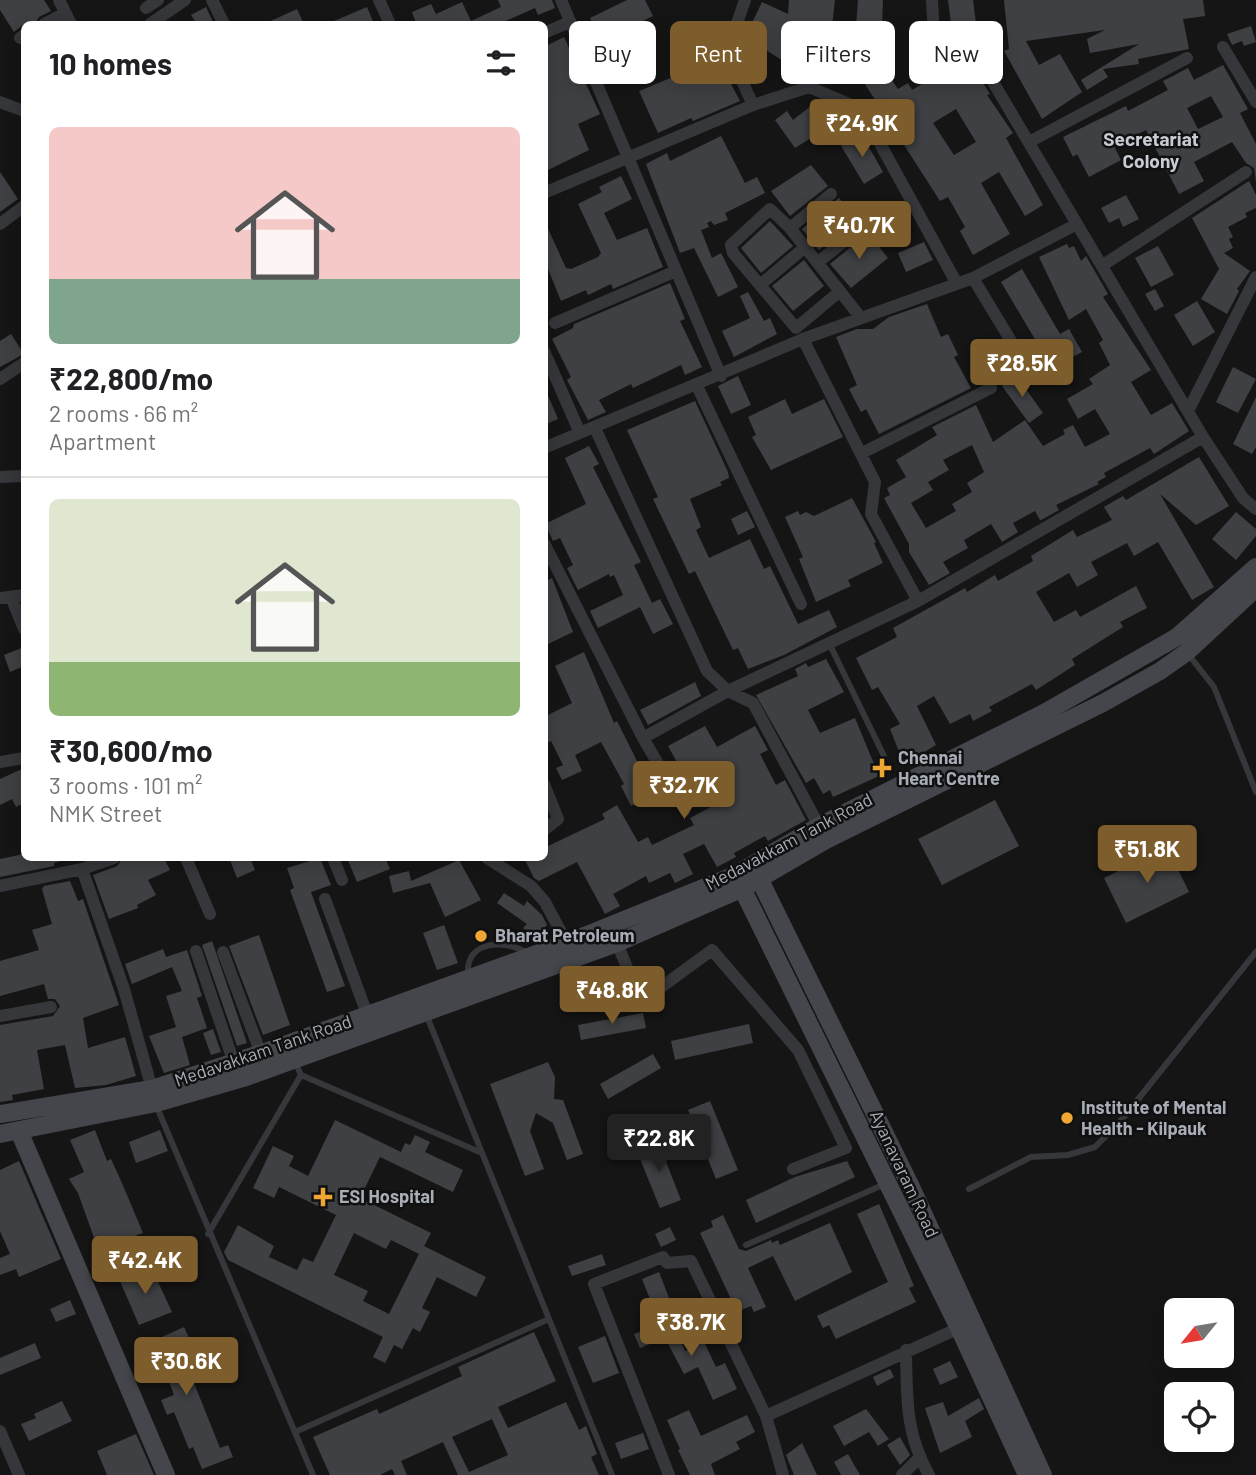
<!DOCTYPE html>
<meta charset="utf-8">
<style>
:root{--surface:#fff;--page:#f2f2f2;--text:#202124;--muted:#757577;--line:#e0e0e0;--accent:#7d5d2b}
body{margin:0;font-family:Barlow,sans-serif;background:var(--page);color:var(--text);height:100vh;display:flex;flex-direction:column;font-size:26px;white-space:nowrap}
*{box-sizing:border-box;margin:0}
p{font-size:23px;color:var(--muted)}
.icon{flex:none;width:38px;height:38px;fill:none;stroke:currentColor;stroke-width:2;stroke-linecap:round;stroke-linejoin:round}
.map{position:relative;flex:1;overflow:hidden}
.details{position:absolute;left:21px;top:21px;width:527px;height:840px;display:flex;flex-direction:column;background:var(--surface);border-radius:10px;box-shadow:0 4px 18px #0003}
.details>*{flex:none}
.hud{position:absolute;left:569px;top:21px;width:581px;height:63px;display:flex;gap:14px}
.needle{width:46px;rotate:240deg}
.fabs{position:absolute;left:1164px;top:1298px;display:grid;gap:14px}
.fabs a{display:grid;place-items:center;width:70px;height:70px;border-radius:10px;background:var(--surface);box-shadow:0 4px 18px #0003;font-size:35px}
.price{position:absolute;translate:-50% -60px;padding:0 16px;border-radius:7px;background:var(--accent);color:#fff;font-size:23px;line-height:46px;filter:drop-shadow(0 2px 4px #0008)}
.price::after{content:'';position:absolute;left:50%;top:42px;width:21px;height:16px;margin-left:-10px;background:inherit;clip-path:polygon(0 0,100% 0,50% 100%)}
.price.selected{background:#222;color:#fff}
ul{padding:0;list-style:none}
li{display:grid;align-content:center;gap:14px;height:371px;padding:0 28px}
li+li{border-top:2px solid var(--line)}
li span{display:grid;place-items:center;height:217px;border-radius:10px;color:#555}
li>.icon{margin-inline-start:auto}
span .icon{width:126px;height:126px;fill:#fffc;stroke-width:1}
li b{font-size:30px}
h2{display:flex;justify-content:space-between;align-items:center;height:84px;padding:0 28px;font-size:30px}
.tag{padding:0 24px;border-radius:10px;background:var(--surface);box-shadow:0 4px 18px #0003;font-size:24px;line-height:63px}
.tag.selected{background:var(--accent);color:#fff}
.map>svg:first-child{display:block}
.building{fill:#3f4043;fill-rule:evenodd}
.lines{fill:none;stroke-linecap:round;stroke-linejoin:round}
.lane{stroke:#36373b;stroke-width:6}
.street{stroke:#36373b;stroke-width:12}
.secondary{stroke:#44464b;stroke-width:18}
.poi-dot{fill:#efa634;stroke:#101011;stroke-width:2.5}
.labels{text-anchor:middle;stroke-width:5;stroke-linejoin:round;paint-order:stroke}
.poi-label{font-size:18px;font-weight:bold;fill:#a7acb6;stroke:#101011;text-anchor:start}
.street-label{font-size:18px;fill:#a7acb6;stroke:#101011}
.neighbourhood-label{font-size:19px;font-weight:bold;fill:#c7cbd3;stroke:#101011}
</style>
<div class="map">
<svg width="1256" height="1475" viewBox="0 0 1256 1475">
<rect width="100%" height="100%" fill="#151516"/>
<!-- building -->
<path class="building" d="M0,0H44L51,11L39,17L35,24H24L14,32L0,10Z
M498,0H552L555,8L538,15L535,8L499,24H413L416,23L412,12L431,4L436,14L462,2L471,21L501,7Z
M627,0H645L653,16L601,41L590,18Z
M789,0H835L831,36L847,43L859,58L870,47L881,59L879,61L898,89L908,83L912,90L956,64L978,83H983L990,94L987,95L1013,133L1006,138L1043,205L1025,216L999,172L981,183L1010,234L973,255L960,231L965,227L948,197L940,201L861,78L858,81L843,65L837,70L814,42L797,70L766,50L760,60L740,48L755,25L752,23L762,2L788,14ZM956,109L976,142L954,155L933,123Z
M858,0H883L882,28L856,26Z
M948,0H973L978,39L953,40Z
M1004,0H1203L1205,16L1183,19L1189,49L1138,59L1139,64L1103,69L1108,77L1087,90L1081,80L1139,44L1090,53L1087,39L1105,30L1026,41L1039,65L1060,54L1082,92L1042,119L1004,51L1009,49Z
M206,7L214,24H197L191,15Z
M367,7L374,24H327Z
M297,9L304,24H264Z
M1251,26L1256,42L1244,46L1242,41L1232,45L1227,34Z
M706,28L709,43L718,53L722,62L720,63L740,101L693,121L691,118L658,133L639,91L685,72L672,45Z
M564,37L600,114L578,124L589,150L544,172V47Z
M1223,65L1248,109L1240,113L1256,144V182L1254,168L1246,163L1232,142L1194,162L1204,181L1179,194L1146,130L1114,146L1121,160L1089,177L1077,154L1073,157L1063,137L1126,106L1128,111L1168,90L1163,81L1188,68L1194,80ZM1211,96L1223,117L1198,129L1187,108Z
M816,102L829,119L826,121L830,126L795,148L775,120L787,111L793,120Z
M861,133L883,172L864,184L841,146Z
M721,136L745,183L757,177L765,193L725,213L728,220L714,225L711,221L707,223L709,227L701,230L712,258L721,253L738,287L718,297L694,248L680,253L646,164L667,153L670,161Z
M811,165L828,186L790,216L771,191Z
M0,172L18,199L0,212Z
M621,176L632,199L604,213L617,240L647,228L663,267L613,289L611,284L588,295L586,290L561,301L548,269L544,270V220L566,268L571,269L598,257L601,253L578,204L602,192L599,187Z
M1249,181L1256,195V208L1245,213L1247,217L1228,227L1233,237L1229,239L1233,248L1224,253L1250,271L1237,289L1239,291L1227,314L1201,299L1219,269L1192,218Z
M1126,195L1139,219L1123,227L1119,218L1109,223L1101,208Z
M839,198L857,220L819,250L802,229Z
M770,221L793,246L761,273L741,248Z
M868,233L888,258L851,288L830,264Z
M924,242L933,260L906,272L898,253Z
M1067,244L1069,248L1074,246L1081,261L1086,256L1108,294L1103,297L1151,370L1131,382L1151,415L1172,403L1189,431L1154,454L1150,448L1104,473L1106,477L1097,482L1099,484L1056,505L1059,510L1043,519L1040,520L1035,511L1013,523L1018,532L1002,542L991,524L964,540L968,548L943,562L950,573L929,585L909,552V544L884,498L890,495L887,488L906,477L896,460L937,435L932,427L976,405L993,442L1025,420L1043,446L1065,434L1063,430L1073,425L1085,447L1110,434L1095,409L1078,419L1067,399L1093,384L1089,379L1110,365L1099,343L1103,340L1086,309L1069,320L1039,257ZM972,445L984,472L967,483L972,492L952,504L956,511L926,528L911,503L933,490L928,482L949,470L943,460Z
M1158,246L1174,275L1151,287L1135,258Z
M804,260L824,286L793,311L772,286Z
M1022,269L1060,334L1069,329L1082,352L1052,368L1001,282Z
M670,283L685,319L680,321L702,367L685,375L681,365L633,388L631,384L599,400L606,412L588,420L567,380L571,377L552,339L573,328L574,324Z
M1155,289L1164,306L1155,311L1145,294Z
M748,292L764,321L770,318L777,334L734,357L722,331L750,318L740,296Z
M1197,301L1215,332L1193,346L1174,315Z
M927,304L941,337L948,334L958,355L954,357L971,388L879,434L866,409L861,412L849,389L857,385L836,337L857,329H873L889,317Z
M11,334L24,354L0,367V341Z
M1233,367L1256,379L1238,413L1216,402Z
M1016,375L1043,413L1029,423L1002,386Z
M738,376L751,405L731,414L718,386Z
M544,386L558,419L544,425Z
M1256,397V447L1252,454L1233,444Z
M785,399L792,414L824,399L843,437L771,470L752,437L756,435L748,417Z
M695,401L728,472L729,478L720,482L722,485L690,499L701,527L696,530L709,558L750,539L764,569L770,566L798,624L829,610L837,627L784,655L748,669L738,648L733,650L695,571L689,574L653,499L658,497L627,430Z
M589,446L599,464L593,467L641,562L634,565L652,603L660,599L673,624L653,634L640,607L598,628L590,611L623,595L614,575L610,577L609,574L578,590L567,568L573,565L560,538L553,541L545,524L586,504L565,458Z
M1199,457L1229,506L1196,525L1160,494L1214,587L1192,600L1158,542L1134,556L1127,543L1091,562L1098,575L1077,587L1069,573L1036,592L1054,622L1076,610L1080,617L1136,586L1147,608L1120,622L1123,627L1072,659L1075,665L1036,690L1032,684L989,707L992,711L973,721L970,714L950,724L934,696L917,706L936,745L904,764L890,729L900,724L878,687L872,690L856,658L897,637L893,628L965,588L967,592L995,575L998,581L1033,561L1031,556L1073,530L1077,537L1112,520L1104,507L1123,496L1126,500Z
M852,498L876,542L874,543L883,563L848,580L851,586L816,602L799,559L803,557L785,517L798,511L800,515L806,512L814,516Z
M747,511L755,527L738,535L731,519Z
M1236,512L1256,529V536L1236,560L1212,539Z
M552,578L573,632L544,646V582Z
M24,647V666L10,672L4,655Z
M584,652L614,723L617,721L654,795L631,806L621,786L624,784L601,742L575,755L582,771L562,780L556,768L563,765L551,741L544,744V717L572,703L555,666Z
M826,659L844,692L808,710L820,733L855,718L879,776L833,797L830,790L823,794L814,778L806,783L756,695L798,676L795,669L806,663L808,667Z
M695,682L701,696L648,725L640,710Z
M705,726L717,747L755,726L768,750L760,754L776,785L785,780L806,820L768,841L765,836L734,853L736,857L717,867L704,844L683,854L693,874L675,883L670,873L649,883L646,876L613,894L620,906L605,914L577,862L539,881L534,878L524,858H544V848L605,819L602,814L617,805L638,842L648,837L652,845L694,825L690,818L711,807L691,771L684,775L668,746Z
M24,768V803L16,807L12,799L0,805V779Z
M995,800L1019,846L942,885L918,839Z
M1167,847L1189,892L1126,923L1104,878Z
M24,854V858H60L61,861L54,863V866L0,877V859Z
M123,858H164L170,870L148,880L156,895L137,905L138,908L109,919L93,875L117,866Z
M237,858H250L255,870L237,878L230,860Z
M320,858L331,885L311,892L345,986L327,992L290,890L294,888L287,868Z
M347,858H385L390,869L357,882Z
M459,860L481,900L445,917L430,883L393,893L389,876L409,871L411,881Z
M70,881L78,901L83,899L119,1005L83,1018L88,1048L125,1037L136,1076L106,1085L75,1088L65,1045L37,1050L44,1089L12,1095L13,1100L0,1102V1025L53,1016L60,1006L55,999H48L44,984L0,996V961L39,950L32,930L52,924L42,889L44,886Z
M504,893L524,906L527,901L542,915L547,925L535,937L523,928L527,924L497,903Z
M444,925L458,963L437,970L423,933Z
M259,935L290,1025L263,1035L229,946Z
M212,941L247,1043L237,1046L202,945Z
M163,949L166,957L187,950L202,996L197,998L207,1028L182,1037L190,1065L164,1073L149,1036L176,1027L166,996L182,991L172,967L132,984L125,964Z
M643,1013L646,1028L581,1040L578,1025Z
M749,1024L753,1043L675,1060L671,1041Z
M213,1029L221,1052L211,1055L203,1033Z
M653,1054L661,1068L608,1099L600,1084Z
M548,1062L555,1077L554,1099L563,1100L583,1154L567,1160L553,1123L536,1113L530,1131L544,1169L525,1176L490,1084Z
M710,1101L738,1170L716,1179L688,1110Z
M335,1120L401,1152L405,1143L410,1145L415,1135L430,1142L425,1152L463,1170L453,1192L380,1157L360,1198L431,1233L424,1246L486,1277L476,1297L437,1277L422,1308L430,1312L420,1332L413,1328L402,1349L394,1345L385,1363L373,1357L383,1337L228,1260L224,1252L238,1225L274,1246L269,1257L297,1270L303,1258L313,1262L336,1215L279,1187L274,1198L253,1188L273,1146L294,1156L289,1166L308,1176ZM354,1233L386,1249L391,1240L419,1254L389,1314L363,1301L368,1291L334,1275Z
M95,1130L107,1161L111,1159L122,1183L143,1233L98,1249L78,1193L69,1179L84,1172L70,1140Z
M160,1130L168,1151L136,1163L129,1142Z
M658,1141L681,1200L660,1208L636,1149Z
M19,1161L61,1259L19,1277L16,1269L0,1275V1258L10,1254L0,1231V1170Z
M847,1161L855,1177L756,1223L746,1200L795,1177Z
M879,1204L914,1286L909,1288L916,1302L836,1339L829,1325L823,1328L817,1316L888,1282L857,1214Z
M723,1215L739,1249L746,1251L771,1240L772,1243L778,1240L780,1245L830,1223L852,1272L795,1301L773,1256L748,1268L766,1307L754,1312L751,1306L737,1312L700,1233L713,1227L711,1221Z
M670,1227L676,1240L661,1247L655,1234Z
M602,1254L606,1265L572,1276L568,1266Z
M151,1267L172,1312L139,1325L119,1279Z
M659,1272L669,1298L652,1304L642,1279Z
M70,1300L76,1314L56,1322L50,1309Z
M673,1320L685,1351L704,1342L716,1367L725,1363L737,1389L713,1400L698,1367L684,1374L665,1338L640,1348L634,1334Z
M184,1327L192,1344L184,1347L194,1372L190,1373L220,1448L228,1445L233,1457L202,1469L193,1447L189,1449L174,1412L167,1415L161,1400L174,1395L160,1358L148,1364L140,1347Z
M534,1332L556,1381L498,1407L508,1428L566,1402L579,1430L586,1426L597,1454L591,1457L599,1475H458L443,1442L401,1461L407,1475H395L392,1469L380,1475H330L313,1437L377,1409L379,1414L462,1376L458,1367ZM492,1419L508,1455L469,1472L452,1437Z
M605,1336L619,1373L593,1383L578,1347Z
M35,1343L41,1358L0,1375V1358Z
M950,1361L958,1377L940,1385L933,1369Z
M890,1369L894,1377L877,1386L873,1377Z
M979,1398L984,1409L965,1421L972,1437L940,1453L925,1408L943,1402L948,1416Z
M62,1401L72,1421L29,1441L21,1424L36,1418L34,1414Z
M866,1409L889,1439L878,1446L869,1432L844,1446L833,1426Z
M689,1410L701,1436L747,1415L755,1432L736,1442L740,1449L711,1464L715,1475H690L678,1450L680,1449L667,1420Z
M643,1433L649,1449L621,1459L615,1443Z
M136,1434L154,1475H107L97,1451Z
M900,1437L910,1455L900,1465L887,1445Z
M802,1443L817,1475H794L786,1455Z
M848,1454L860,1475H841L834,1462Z"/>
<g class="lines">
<!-- lane -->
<path class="lane" d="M830,645L884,756
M1188,654L1214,687L1256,792
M468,975C465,939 507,939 529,954
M301,1075L482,1153
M156,1105L313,1475
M969,1189L1031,1157L1068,1155L1095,1147L1119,1123L1256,952
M208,1234L301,1075L295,1062
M746,1245L885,1184
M549,1319L612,1475
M295,1432L549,1319L426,1014"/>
<!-- street -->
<path class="street" d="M59,0L71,24
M212,0L224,24
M379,0L390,24
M561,0L721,376
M932,0L934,37L990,77L1203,437L1243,498L1256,509
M146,8L158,0
M44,24L65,13
M150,24L185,0
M544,33L570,22
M20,38L24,35
M717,40L728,50L753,105
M1223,47L1256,102
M728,50L745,0
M0,102L24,111
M1029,142L1187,58
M544,193L753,105L809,87L849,104L866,118L956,282
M0,224L24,206
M790,228L831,194
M818,262L861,228
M1103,265L1246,172
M973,278L1011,341
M760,285L804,248
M839,292L796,328L733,253L731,245L770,209L790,228L861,318
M555,323L676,271
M803,339L875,482L871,514L918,601
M544,351L580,433
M0,379L24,363
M697,386L801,604
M1188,411L1256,277
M595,428L707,671L728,691L753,703L819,826
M544,448L803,339L973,278L1077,224
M862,453L991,388
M0,477L24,476
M544,543L643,738L685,810
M11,597L24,629
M0,598L24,595
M643,738L728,691L918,601L1203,437
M0,762L24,758
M544,784L558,819L544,830
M186,858L210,914
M333,858L342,880
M487,858L531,886L545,902L567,943
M82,869L124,989L152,1089
M0,886L82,869L114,858
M325,899L367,1014
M617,943L641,1002L712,950L798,1050L846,1148L793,1169
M196,951L234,1063
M223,952L261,1054
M0,1016L51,1007
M906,1350C907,1397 905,1433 929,1475
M0,1431L19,1475
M669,1475L594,1284L663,1257L667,1263L691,1261L766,1416
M783,1475L766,1416L959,1328
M902,1475L919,1458"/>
<!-- secondary -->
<path class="secondary" d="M754,868L911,1187L1043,1475
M738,880L959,1328L1027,1475
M0,1114L152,1089L268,1051L567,943L735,875L819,826L1044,713L1177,637L1256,567
M19,1131L166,1475
M0,1134L156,1103L246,1077L617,943L743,888L826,840L1103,703L1160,671L1187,652L1256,588"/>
</g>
<!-- markers -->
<g class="poi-dot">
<path d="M878.5 757.5h7v7h7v7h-7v7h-7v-7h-7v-7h7z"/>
<circle cx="481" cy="936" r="7"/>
<circle cx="1067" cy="1118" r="7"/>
<path d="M319.5 1186.5h7v7h7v7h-7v7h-7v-7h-7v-7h7z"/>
</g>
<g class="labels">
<!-- poi labels -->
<g class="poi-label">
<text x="898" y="764">Chennai<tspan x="898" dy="21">Heart Centre</tspan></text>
<text x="495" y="942">Bharat Petroleum</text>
<text x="1081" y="1114">Institute of Mental<tspan x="1081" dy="21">Health - Kilpauk</tspan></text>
<text x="339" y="1203">ESI Hospital</text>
</g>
<!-- street labels -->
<g class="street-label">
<text transform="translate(789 842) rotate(-28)" y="6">Medavakkam Tank Road</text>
<text transform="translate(263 1051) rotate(-19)" y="6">Medavakkam Tank Road</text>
<text transform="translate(904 1174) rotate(65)" y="6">Ayanavaram Road</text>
</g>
<!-- neighbourhood labels -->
<g class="neighbourhood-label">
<text x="1151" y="146">Secretariat<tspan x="1151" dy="22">Colony</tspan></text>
</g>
</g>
</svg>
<div class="fabs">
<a><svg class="needle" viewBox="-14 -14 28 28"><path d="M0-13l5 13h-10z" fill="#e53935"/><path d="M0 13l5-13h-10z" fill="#757577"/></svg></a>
<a><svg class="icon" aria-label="locate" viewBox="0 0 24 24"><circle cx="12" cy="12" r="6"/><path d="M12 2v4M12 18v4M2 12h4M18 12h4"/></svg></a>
</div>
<b class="price" style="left:862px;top:159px">₹24.9K</b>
<b class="price" style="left:859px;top:261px">₹40.7K</b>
<b class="price" style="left:1022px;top:399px">₹28.5K</b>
<b class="price" style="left:684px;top:821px">₹32.7K</b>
<b class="price" style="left:1147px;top:885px">₹51.8K</b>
<b class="price" style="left:612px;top:1026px">₹48.8K</b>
<b class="price selected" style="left:659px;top:1174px">₹22.8K</b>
<b class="price" style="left:145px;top:1296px">₹42.4K</b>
<b class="price" style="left:691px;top:1358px">₹38.7K</b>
<b class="price" style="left:186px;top:1397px">₹30.6K</b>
<div class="hud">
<a class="tag">Buy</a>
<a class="tag selected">Rent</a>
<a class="tag">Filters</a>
<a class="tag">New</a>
</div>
<section class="details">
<h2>10 homes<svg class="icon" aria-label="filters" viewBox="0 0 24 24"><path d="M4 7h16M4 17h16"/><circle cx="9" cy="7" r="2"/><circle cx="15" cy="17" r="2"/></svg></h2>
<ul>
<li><span style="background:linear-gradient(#f6c9c9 70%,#7fa58c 0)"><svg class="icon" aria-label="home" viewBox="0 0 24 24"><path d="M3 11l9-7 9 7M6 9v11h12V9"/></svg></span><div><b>₹22,800/mo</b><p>2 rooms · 66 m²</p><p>Apartment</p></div></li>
<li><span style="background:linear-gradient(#dfe7d0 75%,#8fb573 0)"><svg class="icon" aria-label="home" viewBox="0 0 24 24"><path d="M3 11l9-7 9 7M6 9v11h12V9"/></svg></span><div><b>₹30,600/mo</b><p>3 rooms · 101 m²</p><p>NMK Street</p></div></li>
</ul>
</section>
</div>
